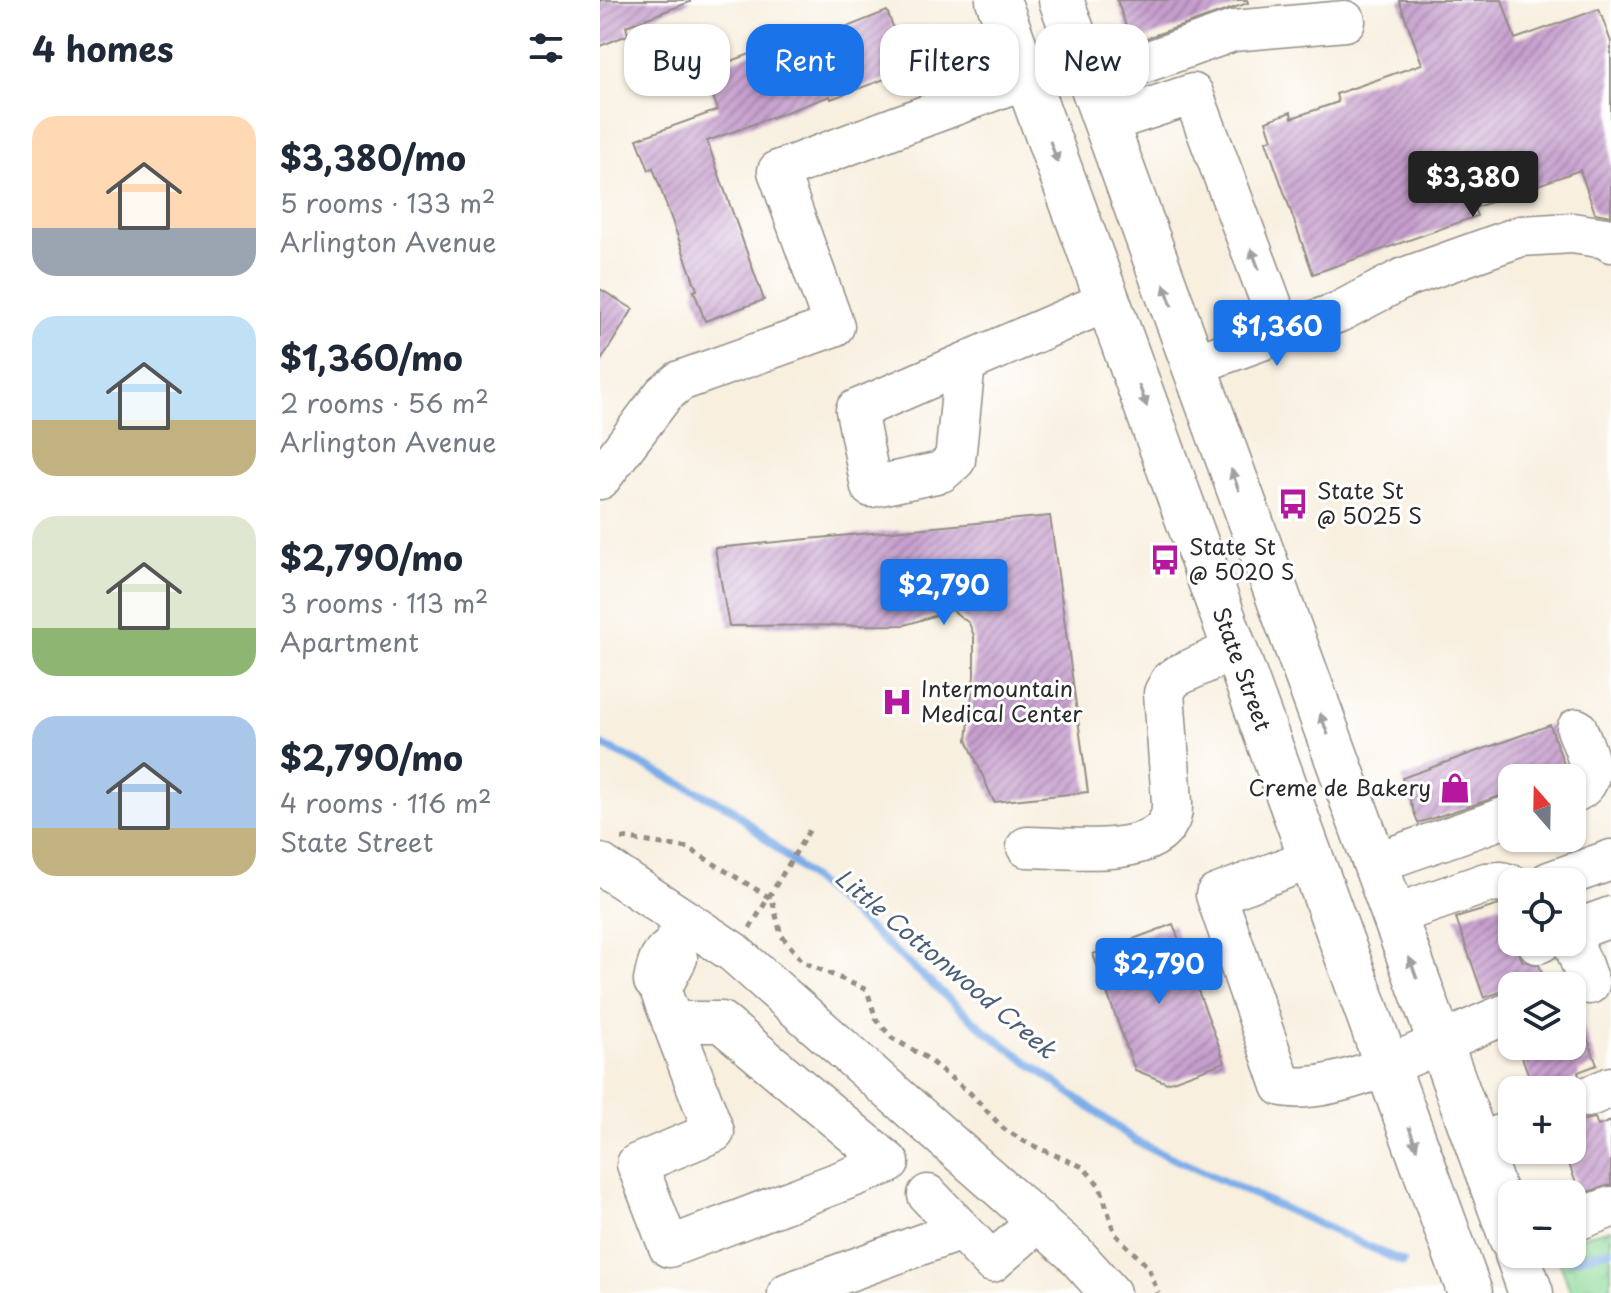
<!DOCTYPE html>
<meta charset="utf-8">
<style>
:root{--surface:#fff;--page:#f2f2f3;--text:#1f2937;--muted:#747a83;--accent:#1a73e8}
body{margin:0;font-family:"Playpen Sans",sans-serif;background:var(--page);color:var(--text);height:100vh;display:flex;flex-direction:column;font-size:30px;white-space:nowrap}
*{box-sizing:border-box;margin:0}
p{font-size:26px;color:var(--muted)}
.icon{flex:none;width:44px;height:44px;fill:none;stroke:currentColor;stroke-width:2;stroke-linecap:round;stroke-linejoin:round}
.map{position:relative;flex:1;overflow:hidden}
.side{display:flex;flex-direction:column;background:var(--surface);width:600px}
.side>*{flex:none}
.banner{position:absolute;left:24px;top:24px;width:760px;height:72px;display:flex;gap:16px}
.needle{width:52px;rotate:340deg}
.tools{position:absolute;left:898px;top:764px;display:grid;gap:16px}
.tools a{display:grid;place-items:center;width:88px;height:88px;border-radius:16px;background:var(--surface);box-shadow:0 2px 6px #0004;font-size:40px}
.price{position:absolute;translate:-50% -68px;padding:0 18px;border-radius:8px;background:var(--accent);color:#fff;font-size:26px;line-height:52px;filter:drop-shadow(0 2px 4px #0008)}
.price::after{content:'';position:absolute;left:50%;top:48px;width:24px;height:18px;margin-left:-12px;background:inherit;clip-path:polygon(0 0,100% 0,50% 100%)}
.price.active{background:#222;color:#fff}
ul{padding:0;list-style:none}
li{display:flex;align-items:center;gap:24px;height:200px;padding:0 32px}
li span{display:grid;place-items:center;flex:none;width:224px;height:160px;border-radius:24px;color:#555}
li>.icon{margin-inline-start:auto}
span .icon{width:96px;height:96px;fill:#fffc;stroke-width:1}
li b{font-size:34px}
h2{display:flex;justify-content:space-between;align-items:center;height:96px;padding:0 32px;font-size:34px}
.pill{padding:0 28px;border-radius:24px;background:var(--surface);box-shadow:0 2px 6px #0004;font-size:28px;line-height:72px}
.pill.active{background:var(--accent);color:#fff}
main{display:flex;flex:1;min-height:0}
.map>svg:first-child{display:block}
.park{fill:url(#park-crowns);stroke:#5c8262;stroke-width:2}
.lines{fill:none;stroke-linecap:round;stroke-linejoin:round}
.stream{stroke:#7dade8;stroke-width:8}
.building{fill:url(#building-hatch)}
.minor-casing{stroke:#928d85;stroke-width:43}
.major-casing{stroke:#928d85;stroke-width:47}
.path{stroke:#928d85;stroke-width:5;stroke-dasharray:6 6;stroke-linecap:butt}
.minor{stroke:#fff;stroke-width:40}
.major{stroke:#fff;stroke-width:44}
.oneway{fill:#a0a0a0}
.labels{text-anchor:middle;stroke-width:6;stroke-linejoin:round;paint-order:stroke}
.poi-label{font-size:22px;fill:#2b2b2b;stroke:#fff;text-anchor:start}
.street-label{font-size:22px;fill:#2b2b2b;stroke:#fff}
.water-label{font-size:24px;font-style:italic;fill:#4c5f77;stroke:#fff}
</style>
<main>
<section class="side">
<h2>4 homes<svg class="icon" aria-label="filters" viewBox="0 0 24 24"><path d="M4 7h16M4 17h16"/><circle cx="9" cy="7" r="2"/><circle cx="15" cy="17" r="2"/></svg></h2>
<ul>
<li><span style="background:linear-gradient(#ffd9b3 70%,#9aa5b1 0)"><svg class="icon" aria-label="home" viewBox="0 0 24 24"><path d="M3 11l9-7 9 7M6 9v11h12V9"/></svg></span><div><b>$3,380/mo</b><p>5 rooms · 133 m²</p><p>Arlington Avenue</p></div></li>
<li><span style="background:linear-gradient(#bfe0f5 65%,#c2b280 0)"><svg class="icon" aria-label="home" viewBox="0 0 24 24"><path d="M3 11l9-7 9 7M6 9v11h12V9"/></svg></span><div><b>$1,360/mo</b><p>2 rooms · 56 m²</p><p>Arlington Avenue</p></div></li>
<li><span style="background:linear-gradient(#dfe7d0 70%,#8fb573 0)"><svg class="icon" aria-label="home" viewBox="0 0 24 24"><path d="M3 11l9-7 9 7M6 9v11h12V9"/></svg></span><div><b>$2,790/mo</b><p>3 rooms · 113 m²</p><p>Apartment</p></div></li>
<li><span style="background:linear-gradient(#a9c7e8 70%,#c2b280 0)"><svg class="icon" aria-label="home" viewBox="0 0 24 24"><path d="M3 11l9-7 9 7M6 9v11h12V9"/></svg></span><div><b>$2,790/mo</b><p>4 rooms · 116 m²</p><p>State Street</p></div></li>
</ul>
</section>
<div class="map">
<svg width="1011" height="1293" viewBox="0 0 1011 1293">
<defs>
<pattern id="park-crowns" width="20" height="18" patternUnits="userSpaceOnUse" patternTransform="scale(2)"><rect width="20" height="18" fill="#8dda98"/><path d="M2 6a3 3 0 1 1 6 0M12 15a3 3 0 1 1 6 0" fill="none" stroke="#7abb83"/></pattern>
<pattern id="building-hatch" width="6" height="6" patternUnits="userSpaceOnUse" patternTransform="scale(2)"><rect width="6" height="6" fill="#c69ecd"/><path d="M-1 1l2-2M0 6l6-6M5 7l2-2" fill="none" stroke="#a181a7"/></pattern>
</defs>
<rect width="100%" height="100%" fill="#fff"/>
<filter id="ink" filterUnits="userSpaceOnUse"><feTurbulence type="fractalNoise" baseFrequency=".0125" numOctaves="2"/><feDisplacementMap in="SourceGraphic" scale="16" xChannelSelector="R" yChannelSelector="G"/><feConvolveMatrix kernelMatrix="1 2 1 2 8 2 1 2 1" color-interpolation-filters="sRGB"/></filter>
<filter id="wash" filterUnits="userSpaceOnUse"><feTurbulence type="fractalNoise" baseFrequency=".006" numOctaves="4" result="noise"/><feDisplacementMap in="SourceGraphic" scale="32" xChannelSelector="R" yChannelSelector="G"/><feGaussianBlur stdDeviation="1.8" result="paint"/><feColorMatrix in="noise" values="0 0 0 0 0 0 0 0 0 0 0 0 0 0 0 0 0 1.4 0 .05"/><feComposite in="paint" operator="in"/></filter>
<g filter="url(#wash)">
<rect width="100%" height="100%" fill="#f8efdf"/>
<!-- park -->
<path class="park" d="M1011,1229V1293H971L957,1254H972V1239Z"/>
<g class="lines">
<!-- stream -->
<path class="stream" d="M0,744L131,808L388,1033L537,1142L803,1262
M971,1260L1011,1250"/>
</g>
<g id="blocks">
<!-- building -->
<path class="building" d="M0,0H90V2L26,26L28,35L0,46Z
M517,0H647L648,3L532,43Z
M799,0H902L915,39L999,9L1011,42V216L995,213L980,170L874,208L877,216L713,274L666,141L672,139L666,121L691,112L692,118L738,102L736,94L822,64Z
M287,11L309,70L231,99L230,96L107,141L164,300L105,321L94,291L97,290L53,168L49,170L37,139L118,110L104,71L199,36L202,45Z
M0,289L33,309L0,362Z
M450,516L488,792L394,802L367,740L374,675V636L369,623L352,610L305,625L129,626L115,548Z
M950,725L966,770L950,778H912V792L818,823L802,778Z
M899,905L912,907V942H916L917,951L923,961L939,965L943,976L884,998L856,918Z
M573,924L625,1062L567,1083L535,1070L493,954Z
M972,1004H975L997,1065L978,1072L979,1075L969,1082L966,1090H934L918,1046H972Z
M972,1114L983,1120L995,1118L998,1126L1011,1121V1185L980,1194L964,1150H972Z"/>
</g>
</g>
<g filter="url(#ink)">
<use href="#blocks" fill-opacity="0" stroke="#928d85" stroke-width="2"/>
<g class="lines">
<!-- minor casing -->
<g class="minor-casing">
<path id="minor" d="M490,82L633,31L745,21
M505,123L593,94L682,332
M365,363L256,410L271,487L341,472L355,460L365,363L508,301
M593,365L739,312L804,278L921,236L972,233L1006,238L1011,242
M0,479L64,394L80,381L234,326L178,171L427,78
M972,793C1003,782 985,751 977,729
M427,847C462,847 552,860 569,820C572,815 572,808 572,802L564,693L571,680L579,675L635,649
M712,858L616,895L682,1086C742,1098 852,1034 912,1012
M775,863L912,815
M0,864L133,952L474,1253L510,1293
M949,882L1011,860
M794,915L886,883L901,882L912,885
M972,931L1011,917
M972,939L989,984
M938,943L941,942
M74,946C59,953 57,966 54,981L58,984L65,981L77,958L74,946L83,919
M58,984L114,1132L37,1164L69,1247L289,1163L121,1022H72
M987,1097L1011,1087
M878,1145L912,1130
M328,1195L392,1262L439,1221
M972,1222L1011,1207
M188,1293L361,1230"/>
</g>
<!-- major casing -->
<g class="major-casing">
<path id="major" d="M398,0L870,1293
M461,0L912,1240
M917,1254L931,1293"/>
</g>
<!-- path -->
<path class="path" d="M22,838L88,848L172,899L181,935L203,962L267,990L276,1019L292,1038L325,1057L370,1093L404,1129L429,1144L483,1167L500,1186L515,1234L548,1267L558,1293
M150,928L210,829"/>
<!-- minor -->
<use href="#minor" class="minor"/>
<!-- major -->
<use href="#major" class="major"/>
</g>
<!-- one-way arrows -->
<defs><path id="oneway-solid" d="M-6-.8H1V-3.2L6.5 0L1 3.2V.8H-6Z" transform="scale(2)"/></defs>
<g class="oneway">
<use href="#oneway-solid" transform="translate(454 152) rotate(70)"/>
<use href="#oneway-solid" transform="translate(655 259) rotate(-111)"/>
<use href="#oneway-solid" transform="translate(568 295) rotate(-110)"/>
<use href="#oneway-solid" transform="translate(543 396) rotate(70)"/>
<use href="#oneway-solid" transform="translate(635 480) rotate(-110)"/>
<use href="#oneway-solid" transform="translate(724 724) rotate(-110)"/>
<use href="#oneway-solid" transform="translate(813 968) rotate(-110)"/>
<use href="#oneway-solid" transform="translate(813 1138) rotate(70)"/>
</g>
</g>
<!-- icons -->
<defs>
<g id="bus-bare" transform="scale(2.4)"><path d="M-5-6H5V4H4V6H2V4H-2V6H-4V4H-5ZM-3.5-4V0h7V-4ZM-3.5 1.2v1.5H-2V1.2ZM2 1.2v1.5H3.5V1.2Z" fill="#b5179e" stroke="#fff" stroke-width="2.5" paint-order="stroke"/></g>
<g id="hospital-bare" transform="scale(2.4)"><path d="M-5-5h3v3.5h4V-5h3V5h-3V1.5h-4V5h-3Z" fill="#b5179e" stroke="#fff" stroke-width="2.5" paint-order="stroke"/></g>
<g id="shop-bare" transform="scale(2.4)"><path d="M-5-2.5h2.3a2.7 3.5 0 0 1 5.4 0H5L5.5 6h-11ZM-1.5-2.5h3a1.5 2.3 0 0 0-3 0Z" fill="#b5179e" stroke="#fff" stroke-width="2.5" paint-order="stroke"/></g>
</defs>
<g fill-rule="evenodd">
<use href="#bus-bare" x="693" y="504"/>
<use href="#bus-bare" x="565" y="560"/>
<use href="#hospital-bare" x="297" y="702"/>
<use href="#shop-bare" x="855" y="788"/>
</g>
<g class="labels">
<!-- poi labels -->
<g class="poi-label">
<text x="717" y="499">State St<tspan x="717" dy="25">@ 5025 S</tspan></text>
<text x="589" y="555">State St<tspan x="589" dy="25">@ 5020 S</tspan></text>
<text x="321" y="697">Intermountain<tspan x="321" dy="25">Medical Center</tspan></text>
<text x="831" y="796" text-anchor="end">Creme de Bakery</text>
</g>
<!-- street labels -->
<g class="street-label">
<text transform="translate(642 669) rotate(70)" y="8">State Street</text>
</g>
<!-- water labels -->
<g class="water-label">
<text transform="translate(345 964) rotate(40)" y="8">Little Cottonwood Creek</text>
</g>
</g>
</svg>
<div class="tools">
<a><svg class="needle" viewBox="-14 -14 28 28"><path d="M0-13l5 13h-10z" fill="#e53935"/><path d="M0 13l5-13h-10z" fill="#747a83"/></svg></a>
<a><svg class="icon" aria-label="locate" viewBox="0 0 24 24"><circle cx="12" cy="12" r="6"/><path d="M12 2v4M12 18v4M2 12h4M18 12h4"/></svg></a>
<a><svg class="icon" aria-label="layers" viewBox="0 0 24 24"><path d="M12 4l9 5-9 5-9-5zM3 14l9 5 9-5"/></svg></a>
<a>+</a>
<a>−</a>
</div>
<b class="price active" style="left:873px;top:219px">$3,380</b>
<b class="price" style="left:677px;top:368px">$1,360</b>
<b class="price" style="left:344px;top:627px">$2,790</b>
<b class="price" style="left:559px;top:1006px">$2,790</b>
<div class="banner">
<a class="pill">Buy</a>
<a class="pill active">Rent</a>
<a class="pill">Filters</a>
<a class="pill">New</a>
</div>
</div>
</main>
